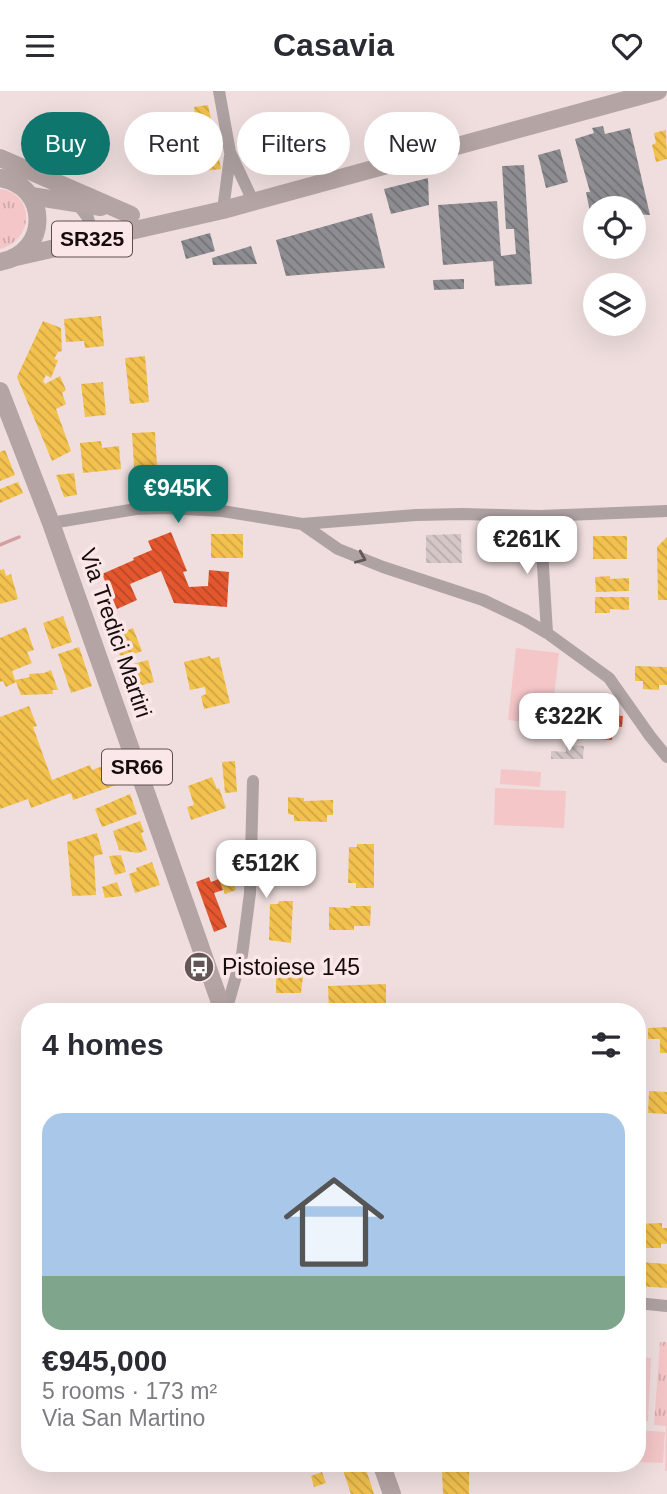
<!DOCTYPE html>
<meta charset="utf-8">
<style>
:root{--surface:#fff;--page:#f7f7f7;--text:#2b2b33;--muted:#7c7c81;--accent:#0f766e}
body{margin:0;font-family:Arial,sans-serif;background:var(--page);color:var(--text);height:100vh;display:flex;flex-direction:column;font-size:26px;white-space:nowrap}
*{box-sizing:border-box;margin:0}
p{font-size:23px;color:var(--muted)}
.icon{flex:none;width:38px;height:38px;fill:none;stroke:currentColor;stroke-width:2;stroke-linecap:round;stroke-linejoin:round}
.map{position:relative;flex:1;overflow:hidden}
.details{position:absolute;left:21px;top:912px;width:625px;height:469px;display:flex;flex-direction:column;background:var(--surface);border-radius:28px;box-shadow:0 7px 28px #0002}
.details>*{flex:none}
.banner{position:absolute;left:21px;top:21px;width:626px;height:63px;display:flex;gap:14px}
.tools{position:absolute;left:583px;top:105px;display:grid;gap:14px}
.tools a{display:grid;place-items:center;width:63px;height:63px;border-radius:50%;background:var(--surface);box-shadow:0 7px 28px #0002;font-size:35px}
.price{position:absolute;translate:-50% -60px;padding:0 16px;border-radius:14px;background:#fff;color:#222;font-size:23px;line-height:46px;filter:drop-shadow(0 2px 4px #0008)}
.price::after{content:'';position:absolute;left:50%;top:42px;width:21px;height:16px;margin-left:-10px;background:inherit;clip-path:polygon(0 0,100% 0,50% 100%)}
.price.selected{background:var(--accent);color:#fff}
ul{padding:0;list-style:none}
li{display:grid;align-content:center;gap:14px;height:371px;padding:0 21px}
li span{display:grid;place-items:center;height:217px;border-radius:21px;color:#555}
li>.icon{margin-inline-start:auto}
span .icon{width:126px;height:126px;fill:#fffc;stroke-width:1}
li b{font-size:30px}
h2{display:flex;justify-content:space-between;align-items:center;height:84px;padding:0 21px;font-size:30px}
.chip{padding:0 24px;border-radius:32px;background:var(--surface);box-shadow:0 7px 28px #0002;font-size:24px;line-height:63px}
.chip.selected{background:var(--accent);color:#fff}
header{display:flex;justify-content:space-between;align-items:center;height:91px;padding:0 21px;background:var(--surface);font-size:32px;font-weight:700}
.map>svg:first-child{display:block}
.grass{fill:url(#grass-tufts)}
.garden{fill:#f4c6c8}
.homes{fill:url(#homes-back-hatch)}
.shops{fill:url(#shops-back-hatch)}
.industry{fill:url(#industry-back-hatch)}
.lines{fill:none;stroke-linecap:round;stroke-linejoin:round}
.stream{stroke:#d29fa2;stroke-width:3.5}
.building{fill:url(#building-back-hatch)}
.minor{stroke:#afa2a2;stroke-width:12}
.primary{stroke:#b4a4a4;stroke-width:18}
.oneway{stroke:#635758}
.labels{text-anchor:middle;stroke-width:7;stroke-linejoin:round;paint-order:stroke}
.shield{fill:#fce7e8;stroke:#5c4e4f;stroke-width:2}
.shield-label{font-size:21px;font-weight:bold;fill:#170c0d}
.street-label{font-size:23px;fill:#170c0d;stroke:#fce7e8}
.poi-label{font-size:23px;fill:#170c0d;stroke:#fce7e8;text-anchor:start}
</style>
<header><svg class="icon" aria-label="menu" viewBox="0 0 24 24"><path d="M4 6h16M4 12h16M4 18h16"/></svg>Casavia<svg class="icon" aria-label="heart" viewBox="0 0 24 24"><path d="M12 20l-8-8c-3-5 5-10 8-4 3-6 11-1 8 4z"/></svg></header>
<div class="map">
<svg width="667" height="1403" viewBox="0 0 667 1403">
<defs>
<pattern id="grass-tufts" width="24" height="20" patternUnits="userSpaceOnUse" patternTransform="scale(1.75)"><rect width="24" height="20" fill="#f4c6c8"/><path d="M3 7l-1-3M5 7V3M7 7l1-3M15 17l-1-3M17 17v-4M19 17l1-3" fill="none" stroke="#d0a9ab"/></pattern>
<pattern id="homes-back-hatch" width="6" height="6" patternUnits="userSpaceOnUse" patternTransform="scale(1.75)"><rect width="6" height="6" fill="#f2c14e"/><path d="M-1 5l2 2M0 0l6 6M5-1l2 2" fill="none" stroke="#cfa543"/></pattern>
<pattern id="shops-back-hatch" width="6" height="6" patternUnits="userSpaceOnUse" patternTransform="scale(1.75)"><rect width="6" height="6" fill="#e4572e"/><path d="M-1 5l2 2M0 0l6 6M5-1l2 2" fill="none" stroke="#b84626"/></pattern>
<pattern id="industry-back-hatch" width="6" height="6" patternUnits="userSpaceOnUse" patternTransform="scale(1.75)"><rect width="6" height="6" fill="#8d8d92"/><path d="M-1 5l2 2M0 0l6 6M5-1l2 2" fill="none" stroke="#727276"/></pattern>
<pattern id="building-back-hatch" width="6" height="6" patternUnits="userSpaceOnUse" patternTransform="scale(1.75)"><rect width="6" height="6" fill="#d5c7c7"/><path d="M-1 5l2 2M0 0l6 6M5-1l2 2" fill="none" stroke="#b6aaaa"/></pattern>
</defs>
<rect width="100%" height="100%" fill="#f0dede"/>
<!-- grass -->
<path class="grass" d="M0,98C36,103 34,149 0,158Z
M660,1251H667V1380L665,1379L666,1335L654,1334Z"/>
<!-- garden -->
<path class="garden" d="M516,557L559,562L551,634L508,629Z
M501,678L541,681L540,696L500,693Z
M495,697L566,700L564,737L494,734Z
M637,1266L651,1267L648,1330H637Z
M637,1339L665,1341L663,1372L637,1371Z"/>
<!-- homes -->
<path class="homes" d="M208,14L221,78L185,82V74L192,73L186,27L195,25L194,16Z
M666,39L667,68L656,71L652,54L656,52L654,42Z
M101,225L104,255L85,257L84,250L66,251L64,228Z
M43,230L61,237L62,260L58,261L54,268L58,269L51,287L46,284L43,290L45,293L60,285L66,299L62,302L66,313L56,318L71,360L52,370L17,286Z
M145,265L149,311L130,313L125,267Z
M103,291L106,324L85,326L81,293Z
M155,341L157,375L134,376L132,342Z
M101,350L102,357L119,355L121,378L83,382L80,352Z
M5,359L15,384L0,390V361Z
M74,382L77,404L64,406L56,384Z
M18,391L23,402L0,412V398Z
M211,443H243V467H211Z
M593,445H627V468H593Z
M667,446V509H658L657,456Z
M4,478L6,485L11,483L18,508L0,513V479Z
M610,485V488L629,487V500L596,501L595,486Z
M595,506H629V519L610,518V522H595Z
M63,525L72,551L52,558L43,532Z
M26,536L34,559L27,561L32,572L12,580L15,589L30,586L29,583L44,582L51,579L58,599H52L53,603L21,604L16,591L6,596L3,590L0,591V547Z
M133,537L142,560L121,568L113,545Z
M79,556L92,595L71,602L58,563Z
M210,565L211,568L219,566L230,612L204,618L201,605L206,603L205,596L190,599L184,571Z
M148,569L154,591L128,598L122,576Z
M635,575L667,576V594H659V599L643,598V590H635Z
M29,615L37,635L33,636L52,689L90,674L92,679L114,671L122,692L73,709L71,702L31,717L28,708L0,718V626Z
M235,670L237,701L225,702L222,671Z
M212,686L217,698L219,697L226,717L191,729L187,716L194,714L188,695Z
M130,703L137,723L102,736L95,718Z
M288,706L304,707V710L333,709V724H327V731L294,730V724L288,723Z
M140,730L144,741L141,742L147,759L138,762L119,759L113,740Z
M97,742L103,763L94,765L96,804L72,805L67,751Z
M357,753H374V797H356V792H348L349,756H357Z
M276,760L312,761V770H315V785L272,784V768H276Z
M121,764L126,781L115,784L109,765Z
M152,771L160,794L135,802L129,783L137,780L136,777Z
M228,778L236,799L225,803L217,783Z
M117,791L122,805L105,807L102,796Z
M279,810H293L291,852L269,849L270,813H278Z
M350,815H371L370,835H354V839H329V816L350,817Z
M276,872H297V885H303L301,902H276Z
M386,893V920H329L328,895Z
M667,936V962H660V948H648V937Z
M649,1000L667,1001V1023L648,1022Z
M662,1132V1137H667V1153H661V1157H637V1133Z
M637,1163L641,1164V1171L667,1173V1197L637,1195Z
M364,1372L374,1403H351L343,1379Z
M442,1380H469V1403H443Z
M322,1381L326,1392L314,1396L311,1385Z"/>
<!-- shops -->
<path class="shops" d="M171,441L187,480L183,481L189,496L208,495L209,479L229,481L227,516L174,512L161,480L130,493L137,509L117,518L102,483L134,469L133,467L152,459L148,450Z
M581,612L614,615V624L623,625L622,636L613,635L612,649L578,646Z
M209,786L211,791L219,788L223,799L214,802L227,836L214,841L196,791Z"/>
<!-- industry -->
<path class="industry" d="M603,35L605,43L630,37L650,124L634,123V117H595V121H590L586,101H590L575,48L594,42L592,37Z
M560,58L568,91L546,97L538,64Z
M524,74L532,193L495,195L493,170L443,174L438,114L497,110L501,165L516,163L514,138H506L502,75Z
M428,87L429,114L391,123L384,98Z
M372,122L385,177L286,185L276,149Z
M210,142L215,160L186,168L181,150Z
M251,155L257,173L213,174L212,167Z
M464,188V198L434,199L433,189Z"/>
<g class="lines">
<!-- stream -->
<path class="stream" d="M0,454L19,446"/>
</g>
<!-- building -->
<path class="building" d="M461,443L462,472H426V444Z
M566,654L584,655L583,668H551V660L566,661Z"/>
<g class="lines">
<!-- minor -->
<path class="minor" d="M219,0L230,61L253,110
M77,112L88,127L94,147
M223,119L230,65
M540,425L547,542
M51,432L136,418L164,417L222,420L302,433L416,424L462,423L540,425L667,420
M302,433L338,458L383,476L483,509L525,529L547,542L609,587L650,645L667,666
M226,920L242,864L250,802L253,690
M637,1212L667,1215"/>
<!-- primary -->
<path class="primary" d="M0,67L131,124
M0,87C50,95 50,162 0,171
M31,105L101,116
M16,166L223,119L658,0
M0,300L51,432L223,920
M381,1372L392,1403"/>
</g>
<!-- one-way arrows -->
<defs><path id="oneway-chevron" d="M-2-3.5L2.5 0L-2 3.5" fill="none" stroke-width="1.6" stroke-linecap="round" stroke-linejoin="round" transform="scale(1.75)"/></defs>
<use class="oneway" href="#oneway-chevron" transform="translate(361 467) rotate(23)"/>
<!-- icons -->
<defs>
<g id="bus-disc" transform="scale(1.575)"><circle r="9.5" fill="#635656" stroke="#fce7e8"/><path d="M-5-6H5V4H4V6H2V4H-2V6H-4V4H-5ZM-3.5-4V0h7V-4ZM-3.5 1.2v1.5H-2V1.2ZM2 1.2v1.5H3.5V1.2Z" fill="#fff"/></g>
</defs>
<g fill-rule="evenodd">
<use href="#bus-disc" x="199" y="876"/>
</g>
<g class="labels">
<!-- shield labels -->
<g class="shield">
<rect x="52" y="130.5" width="80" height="35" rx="5"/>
<rect x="102" y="658.5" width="70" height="35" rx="5"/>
</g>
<g class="shield-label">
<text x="92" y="155">SR325</text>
<text x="137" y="683">SR66</text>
</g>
<!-- street labels -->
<g class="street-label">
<text transform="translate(116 542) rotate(71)" y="8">Via Tredici Martiri</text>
</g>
<!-- poi labels -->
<g class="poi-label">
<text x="222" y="884">Pistoiese 145</text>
</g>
</g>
</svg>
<div class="tools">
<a><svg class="icon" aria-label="locate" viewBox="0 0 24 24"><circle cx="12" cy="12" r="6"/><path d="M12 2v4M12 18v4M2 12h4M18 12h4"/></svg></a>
<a><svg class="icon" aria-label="layers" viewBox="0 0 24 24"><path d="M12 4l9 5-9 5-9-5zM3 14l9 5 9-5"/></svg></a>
</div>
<b class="price selected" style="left:178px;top:434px">€945K</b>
<b class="price" style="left:527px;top:485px">€261K</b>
<b class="price" style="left:569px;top:662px">€322K</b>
<b class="price" style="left:266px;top:809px">€512K</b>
<div class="banner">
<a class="chip selected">Buy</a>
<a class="chip">Rent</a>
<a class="chip">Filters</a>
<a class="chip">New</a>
</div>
<section class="details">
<h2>4 homes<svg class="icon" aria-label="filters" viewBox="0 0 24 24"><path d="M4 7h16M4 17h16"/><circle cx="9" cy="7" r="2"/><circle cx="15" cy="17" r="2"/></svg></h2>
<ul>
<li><span style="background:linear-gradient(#a9c7e8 75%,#7fa58c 0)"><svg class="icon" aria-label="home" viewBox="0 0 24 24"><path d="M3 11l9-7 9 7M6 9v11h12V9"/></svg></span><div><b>€945,000</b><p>5 rooms · 173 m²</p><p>Via San Martino</p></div></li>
</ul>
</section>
</div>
